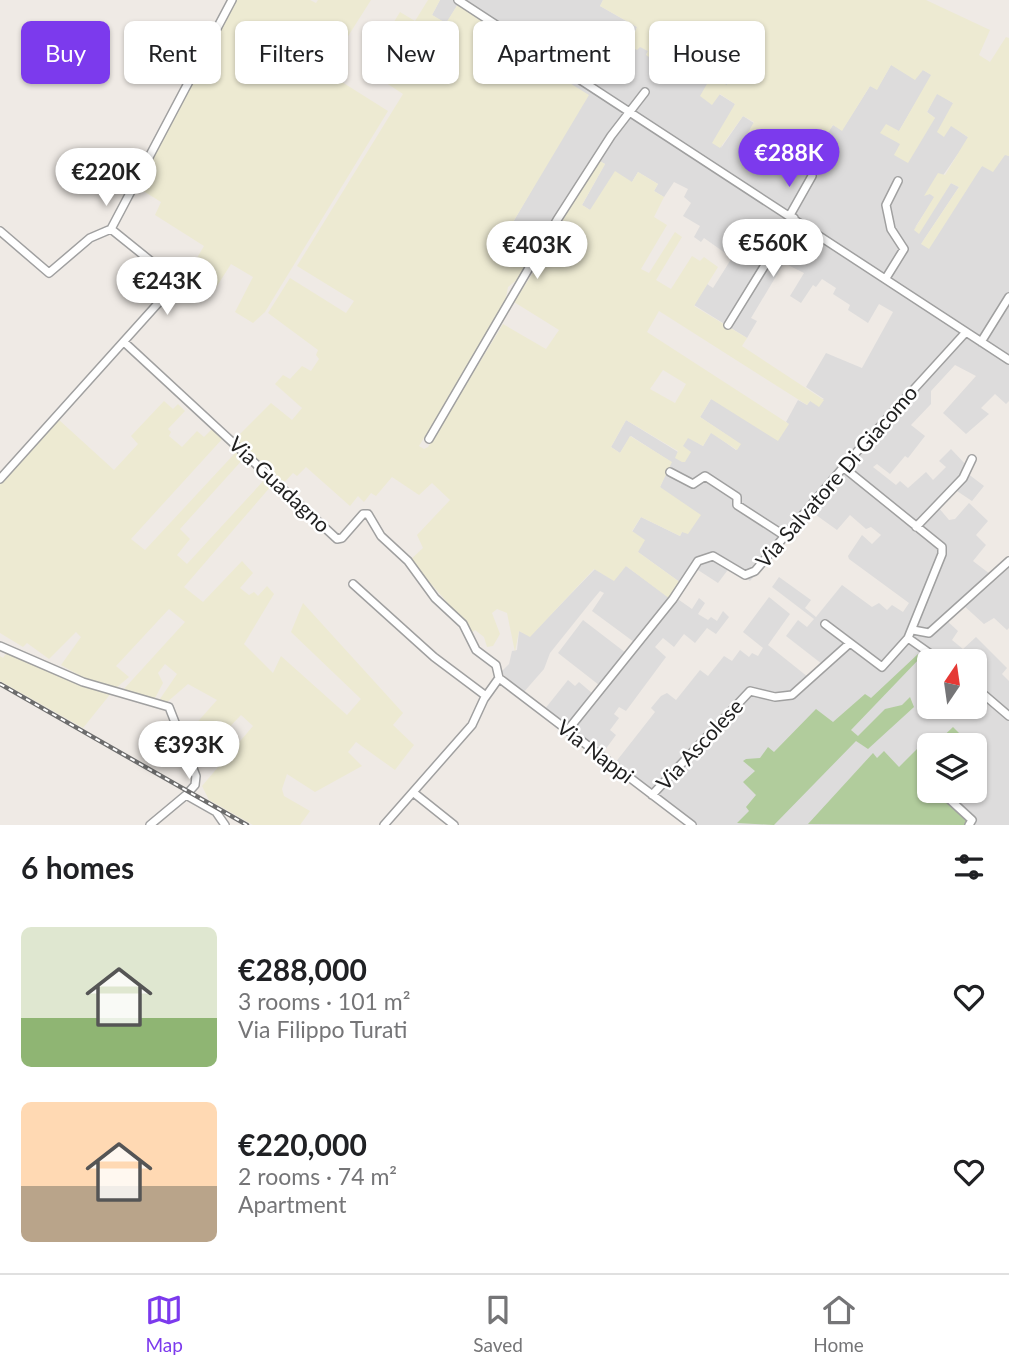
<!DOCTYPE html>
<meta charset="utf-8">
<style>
:root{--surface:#fff;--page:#f2f2f2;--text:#202124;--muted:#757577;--line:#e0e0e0;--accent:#7c3aed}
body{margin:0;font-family:Lato,sans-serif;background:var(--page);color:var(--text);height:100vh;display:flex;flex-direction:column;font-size:26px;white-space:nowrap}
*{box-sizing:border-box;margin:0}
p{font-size:23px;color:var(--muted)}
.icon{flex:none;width:38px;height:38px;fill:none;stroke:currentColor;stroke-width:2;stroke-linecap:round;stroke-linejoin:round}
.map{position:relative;height:825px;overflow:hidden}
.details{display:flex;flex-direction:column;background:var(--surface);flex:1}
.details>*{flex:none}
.top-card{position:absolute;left:21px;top:21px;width:968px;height:63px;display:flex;gap:14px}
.needle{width:46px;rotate:13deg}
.controls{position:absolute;left:917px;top:649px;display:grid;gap:14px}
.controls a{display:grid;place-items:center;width:70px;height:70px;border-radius:10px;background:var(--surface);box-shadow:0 2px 5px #0004;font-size:35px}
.price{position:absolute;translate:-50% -60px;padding:0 16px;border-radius:24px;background:#fff;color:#222;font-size:23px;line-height:46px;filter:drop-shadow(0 2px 4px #0008)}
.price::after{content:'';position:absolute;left:50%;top:42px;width:21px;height:16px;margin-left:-10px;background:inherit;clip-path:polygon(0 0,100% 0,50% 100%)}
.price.active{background:var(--accent);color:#fff}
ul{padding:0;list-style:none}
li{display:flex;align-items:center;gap:21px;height:175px;padding:0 21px}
li span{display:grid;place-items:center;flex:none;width:196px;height:140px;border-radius:10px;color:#555}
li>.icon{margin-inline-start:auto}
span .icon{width:84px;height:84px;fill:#fffc;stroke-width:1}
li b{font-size:30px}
h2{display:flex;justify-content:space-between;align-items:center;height:84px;padding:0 21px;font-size:30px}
.tag{padding:0 24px;border-radius:10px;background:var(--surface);box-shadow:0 2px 5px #0004;font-size:24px;line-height:63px}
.tag.active{background:var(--accent);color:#fff}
.tab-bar{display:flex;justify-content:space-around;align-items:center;height:98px;border-top:2px solid var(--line);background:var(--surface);font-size:19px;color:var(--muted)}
.tab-bar a{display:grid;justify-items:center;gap:4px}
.tab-bar .active{color:var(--accent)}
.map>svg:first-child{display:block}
.residential{fill:#dddcdc;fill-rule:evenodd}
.farmland{fill:#edead2;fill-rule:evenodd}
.forest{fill:#b1cc9c}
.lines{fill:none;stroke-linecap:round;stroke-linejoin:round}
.minor-casing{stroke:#a0a0a0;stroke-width:10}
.minor{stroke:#fff;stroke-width:7}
.rail-casing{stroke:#6d6d6d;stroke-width:4.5}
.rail{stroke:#fff;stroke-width:2;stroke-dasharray:5;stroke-linecap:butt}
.labels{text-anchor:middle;stroke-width:5;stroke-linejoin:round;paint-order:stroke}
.street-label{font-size:21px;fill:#1f1f1f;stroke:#fff}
</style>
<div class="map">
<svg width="1009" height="825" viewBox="0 0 1009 825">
<rect width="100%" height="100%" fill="#efeae5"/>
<!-- residential -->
<path class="residential" d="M440,0H603L600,6L637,27L629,46H640L648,51L646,55L667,41L727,74V85L719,94L735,104L721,148L743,116L802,154L811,140L820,145L833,125L842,130L870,86L877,89L891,65L923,70L932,75L899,131L900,144L935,118L927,112L937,93L953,103L951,125L969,138L930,194L935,197L914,229L951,183L959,187L921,244L982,166L1005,154L1009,156V401L1006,404L995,394L981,408L989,414L966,434L943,413L976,376L955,365L931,391V404L911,425L925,436L908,458L905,456L890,474L877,464L873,467L896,485L900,481L908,488L926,472L933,480L946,467L939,461L951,449L969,468L967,473L984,486L972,501L954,489L938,507L949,520L955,519L969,503L988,521L976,535L986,545L973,561L990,574L1009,558V628L1007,630L994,618L984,624L963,605L946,620L958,631L952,640L963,649L976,637L1007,668L1002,674L1009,681V825H696L615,763L655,712L651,708L661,696L667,693L676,700L700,670L708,676L724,656L732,661L740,650L749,657L752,653L758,656L763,648L743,632L769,597L790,614L768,645L808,677L822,664L786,636L798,620L807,627L814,619L772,587L779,577L811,600L805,608L816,617L842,585L872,607L879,603L887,610L892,605L903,612L909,603L849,559L848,556L862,535L872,544L881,535L871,527L866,529L850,515L837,530L809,510L750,581L730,567L718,583L698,570L681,583L638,552L632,532L641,517L680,536L682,532L660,487L671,462L631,436L620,453L611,447L626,420L678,452L688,437L703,446L711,432L736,450L740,444L700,417L711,399L789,424L786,422L798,400L807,405L810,401L824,399L806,387L826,353L862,368L893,312L879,304L868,323L848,310L850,305L833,294L836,288L822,279L816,287L813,285L801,303L790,296L804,273L784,263L751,318L757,321L747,338L694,305L707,284L713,288L735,253L731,251L728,255L704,238L701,242L694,237L700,226L683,216L691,203L684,197L688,189L674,182L664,197L654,191L658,184L638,172L632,182L590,210L582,205L605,164L598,160L532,266L500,245L534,186L557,68L458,4L446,24L432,15ZM929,662H975V707H929ZM929,746H975V791H929Z
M626,566L670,598L672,595L692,609L699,598L705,603L698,614L708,620L711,617L717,621L723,611L729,617L716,634L707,628L695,643L684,634L674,647L663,638L655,647L666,657L626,711L619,707L614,714L619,718L610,730L616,735L602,754L544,710L568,680L575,686L579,682L592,693L599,685L558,653L583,620L626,653L634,642L592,611L604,593L600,591L590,603L550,653L544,669L523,693L501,672L509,664L512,651L517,650L519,631L530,636L595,569Z"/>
<!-- farmland -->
<path class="farmland" d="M235,0H310L316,3L318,0H371L338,52L319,40L307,60L388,111L265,312L253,323L235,312L253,277L231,264L210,297L184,280L204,246L155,215L161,202L137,187Z
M428,0H440L432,15L446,23L458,4L557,68L555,74L589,95L500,244L528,263L518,279L508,287L505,302L488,335L419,446L424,449L428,447L503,324L546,349L559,330L514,302L554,240L564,222L561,217L598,160L605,164L582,205L590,210L615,171L632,182L638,172L658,184L654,191L664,197L654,217L667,225L641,269L649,273L675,232L682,237L656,280L671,289L692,256L700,261L704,257L718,267L694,306L747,338L742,346L824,400L819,407L810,401L807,405L659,311L647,332L789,424L778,441L711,399L700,417L741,444L737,450L711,433L703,446L688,438L683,446L691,452L685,462H682L675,458L678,451L626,420L611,447L620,453L630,436L672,462L660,487L701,515L688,534L682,532L680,536L641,517L632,531L645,540L638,552L681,583L670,599L626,566L614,581L594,569L530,637L519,631L515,652L507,613L497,609L492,613L500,634L493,646L487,647L484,637L475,630L470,634L467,625L410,560L423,548L417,535L450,500L432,483L419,495L392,477L376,496L371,493L364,502L358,496L350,506L306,467L297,476L293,473L281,486L234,440L271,403L292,420L302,408L275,384L283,375L290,379L302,366L311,371L319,359L316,355L318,350L268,313L290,278L346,313L354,301L297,266L403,94L365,69L400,12L415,21ZM663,370L686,384L675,403L650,389Z
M603,0H926L990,30L979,55L990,62L1006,37L1009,38V156L1005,155L993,172L982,166L929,249L921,244L959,187L951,183L919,234L914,230L934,197L930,194L924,196L938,173L945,175L968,137L951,126L944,137L937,132L953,103L937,94L927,112L935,118L908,163L894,155L900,144L880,133L886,124L899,131L931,75L923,70L915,80L891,65L877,90L870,86L842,131L833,125L820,145L811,140L802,154L777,139L766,155L755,149L757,142L746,136L754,122L743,116L720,148L712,143L735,104L720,94L712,105L700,96L711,77L727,85V74L667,41L655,61L646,55L648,51L640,47L637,50L629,46L637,27L600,6Z
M164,401L173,409L178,404L185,411L168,429L171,432L169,436L182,447L197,431L204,437L213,428L224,437L131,539L145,550L237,451L244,458L180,529L190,539L177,555L187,564L266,478L272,485L184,587L203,602L242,561L253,573L240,588L249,595L254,592L258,596L267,586L274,594L244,644L273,673L281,656L347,715L361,699L291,632L303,603L403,713L393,725L414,745L395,770L356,742L348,752L362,766L315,792L287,774L282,789L284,796L310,811L300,825H253L209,800L202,786L253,726L241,715L195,763L185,736L217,700L188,684L166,703L160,699L177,674L165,664L158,673L163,683L155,698L123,690L185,622L169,609L116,666L129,677L116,688L84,678L61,665L81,637L76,632L49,659L27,643L23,647L0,633V482L58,419L114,470L138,444L131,436Z
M7,652L63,678L112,692L83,728L0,681V656L3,658Z"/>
<!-- forest -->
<path class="forest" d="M918,654L921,657L851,730L858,736L885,709L902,705L910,697L914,707L868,749L856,741L774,825L737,823L749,811L746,807L756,795L743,782L755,771L743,761L746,759L760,758L768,747L774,752L816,709L833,722L865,694L871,698Z
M953,727L961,735L954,742L956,745H934Z
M926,740L931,745L929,791H938L969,822L966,825L808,824L873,753L877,758L884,751L899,767Z"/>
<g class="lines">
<!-- minor casing -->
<g class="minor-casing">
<path id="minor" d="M458,0L1009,360
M790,215L812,176
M0,231L49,273L90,238L111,229L232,0
M886,278L904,249L891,229L886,205L898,181
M728,325L794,218
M124,342L337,539L342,538L363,514H368L381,536L408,561L435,598L463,624L476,650L496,665L499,678
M981,342L1009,297
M429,439L557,220L611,136L645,92
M843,467L942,547V554L908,638L942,662
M670,472L693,484L705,476L737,497V505L785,536
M0,479L170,290L173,279L111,229
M916,527L963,478L972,459
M353,584L434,657L486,696
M825,624L882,667L908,638
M913,630L929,633L1009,561
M0,646L83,682L169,707L196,776L195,785L186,795
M499,678L692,825
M975,687L1009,716
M567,731L673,599L698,561L713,556L745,575L755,571L853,456L966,332
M414,793L454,825
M652,795L750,691L775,697L792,695L850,643
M947,797L972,820L969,825
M150,825L186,795L216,812L225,825
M384,825L472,725L484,699L499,678"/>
</g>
<!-- minor -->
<use href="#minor" class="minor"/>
<!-- rail casing -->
<g class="rail-casing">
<path id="rail" d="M0,684L247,825"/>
</g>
<!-- rail -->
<use href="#rail" class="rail"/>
</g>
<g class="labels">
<!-- street labels -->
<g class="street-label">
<text transform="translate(837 477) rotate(-49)" y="7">Via Salvatore Di Giacomo</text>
<text transform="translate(279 485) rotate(43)" y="7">Via Guadagno</text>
<text transform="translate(700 745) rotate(-47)" y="7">Via Ascolese</text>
<text transform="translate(595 752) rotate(37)" y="7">Via Nappi</text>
</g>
</g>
</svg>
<div class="controls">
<a><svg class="needle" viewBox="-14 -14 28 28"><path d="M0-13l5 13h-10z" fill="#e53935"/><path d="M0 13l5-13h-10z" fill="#757577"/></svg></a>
<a><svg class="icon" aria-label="layers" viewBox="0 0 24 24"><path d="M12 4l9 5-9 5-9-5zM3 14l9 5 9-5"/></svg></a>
</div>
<b class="price active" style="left:789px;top:189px">€288K</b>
<b class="price" style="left:106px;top:208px">€220K</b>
<b class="price" style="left:773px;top:279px">€560K</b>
<b class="price" style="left:537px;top:281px">€403K</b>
<b class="price" style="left:167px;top:317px">€243K</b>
<b class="price" style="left:189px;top:781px">€393K</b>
<div class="top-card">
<a class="tag active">Buy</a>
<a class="tag">Rent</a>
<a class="tag">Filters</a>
<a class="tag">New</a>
<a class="tag">Apartment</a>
<a class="tag">House</a>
</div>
</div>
<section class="details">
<h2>6 homes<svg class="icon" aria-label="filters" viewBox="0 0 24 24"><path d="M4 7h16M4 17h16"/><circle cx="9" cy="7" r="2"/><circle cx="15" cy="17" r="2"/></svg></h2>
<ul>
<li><span style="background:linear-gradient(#dfe7d0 65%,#8fb573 0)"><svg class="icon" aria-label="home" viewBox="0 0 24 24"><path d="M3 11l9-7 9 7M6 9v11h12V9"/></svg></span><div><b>€288,000</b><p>3 rooms · 101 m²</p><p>Via Filippo Turati</p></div><svg class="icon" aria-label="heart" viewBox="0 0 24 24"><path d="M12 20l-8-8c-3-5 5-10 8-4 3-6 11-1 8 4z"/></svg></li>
<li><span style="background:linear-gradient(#ffd9b3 60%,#b9a48a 0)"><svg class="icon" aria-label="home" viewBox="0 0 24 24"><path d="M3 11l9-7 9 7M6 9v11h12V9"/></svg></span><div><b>€220,000</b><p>2 rooms · 74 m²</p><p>Apartment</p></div><svg class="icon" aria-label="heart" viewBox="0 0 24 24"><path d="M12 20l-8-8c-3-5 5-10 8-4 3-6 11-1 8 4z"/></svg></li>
</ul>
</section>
<nav class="tab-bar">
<a class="active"><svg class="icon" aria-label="map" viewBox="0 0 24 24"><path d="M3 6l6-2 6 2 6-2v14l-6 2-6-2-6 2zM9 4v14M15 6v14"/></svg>Map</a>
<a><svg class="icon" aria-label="saved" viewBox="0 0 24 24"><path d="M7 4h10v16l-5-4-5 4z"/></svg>Saved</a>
<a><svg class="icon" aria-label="home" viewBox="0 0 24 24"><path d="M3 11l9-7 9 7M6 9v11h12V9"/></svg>Home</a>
</nav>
